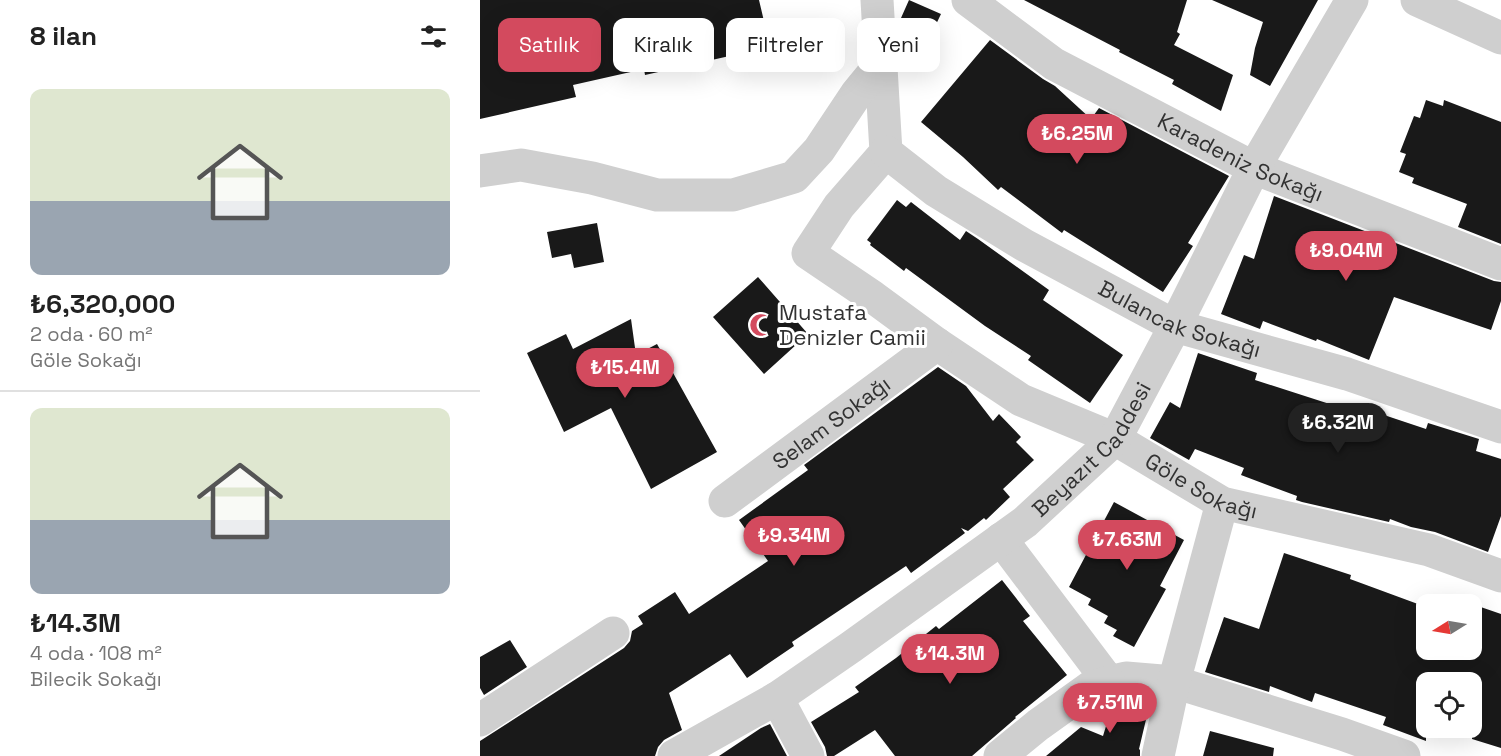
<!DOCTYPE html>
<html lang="tr">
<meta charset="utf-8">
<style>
:root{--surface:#fff;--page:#f6f6f6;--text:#222;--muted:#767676;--line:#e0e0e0;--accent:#d34a5e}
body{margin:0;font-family:"Space Grotesk",sans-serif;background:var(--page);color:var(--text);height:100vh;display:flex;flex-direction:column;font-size:22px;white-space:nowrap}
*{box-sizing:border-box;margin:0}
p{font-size:20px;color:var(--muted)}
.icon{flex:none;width:33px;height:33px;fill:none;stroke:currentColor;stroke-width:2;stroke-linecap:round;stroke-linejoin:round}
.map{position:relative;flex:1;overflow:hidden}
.side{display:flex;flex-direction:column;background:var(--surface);width:480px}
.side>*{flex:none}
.hud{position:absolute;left:18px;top:18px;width:570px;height:54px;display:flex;gap:12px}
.needle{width:39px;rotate:259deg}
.tools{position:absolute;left:936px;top:594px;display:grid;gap:12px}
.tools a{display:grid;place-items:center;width:66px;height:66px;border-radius:12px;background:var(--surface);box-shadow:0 6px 24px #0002;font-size:30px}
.price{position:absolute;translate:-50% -51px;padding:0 14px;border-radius:21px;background:var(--accent);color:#fff;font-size:20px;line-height:39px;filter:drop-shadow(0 2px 3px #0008)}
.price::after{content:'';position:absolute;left:50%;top:36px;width:18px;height:14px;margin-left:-9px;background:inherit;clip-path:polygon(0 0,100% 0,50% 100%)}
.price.selected{background:#222;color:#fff}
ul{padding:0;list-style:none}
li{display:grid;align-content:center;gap:12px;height:318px;padding:0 30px}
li+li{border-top:2px solid var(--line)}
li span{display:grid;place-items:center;height:186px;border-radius:12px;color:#555}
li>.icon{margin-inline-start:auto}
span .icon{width:108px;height:108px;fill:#fffc;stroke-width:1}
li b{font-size:26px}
h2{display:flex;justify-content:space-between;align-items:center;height:72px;padding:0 30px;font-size:26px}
.tag{padding:0 21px;border-radius:12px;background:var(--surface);box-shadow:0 6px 24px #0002;font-size:21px;line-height:54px}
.tag.selected{background:var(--accent);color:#fff}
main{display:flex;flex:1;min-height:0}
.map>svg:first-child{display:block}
.building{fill:#191919}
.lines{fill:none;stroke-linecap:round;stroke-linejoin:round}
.minor{stroke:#cfcfcf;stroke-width:33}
.labels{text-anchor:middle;stroke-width:6;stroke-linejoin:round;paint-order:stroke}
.street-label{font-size:22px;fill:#323232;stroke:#fff}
.poi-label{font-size:22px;fill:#323232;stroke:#fff;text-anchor:start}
</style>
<main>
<section class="side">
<h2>8 ilan<svg class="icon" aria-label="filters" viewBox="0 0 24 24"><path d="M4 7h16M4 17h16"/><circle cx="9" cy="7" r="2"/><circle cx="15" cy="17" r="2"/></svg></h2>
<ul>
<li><span style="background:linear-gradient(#dfe7d0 60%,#9aa5b1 0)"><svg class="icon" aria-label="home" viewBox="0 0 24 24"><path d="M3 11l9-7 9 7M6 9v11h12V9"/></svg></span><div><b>₺6,320,000</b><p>2 oda · 60 m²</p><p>Göle Sokağı</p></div></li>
<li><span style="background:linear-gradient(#dfe7d0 60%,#9aa5b1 0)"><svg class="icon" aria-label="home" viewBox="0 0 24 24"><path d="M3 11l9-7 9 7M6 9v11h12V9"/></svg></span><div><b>₺14.3M</b><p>4 oda · 108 m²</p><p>Bilecik Sokağı</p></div></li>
</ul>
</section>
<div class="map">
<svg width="1021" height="756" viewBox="0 0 1021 756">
<rect width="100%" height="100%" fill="#fff"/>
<!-- building -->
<path class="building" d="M0,0H279L290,47L165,75L164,69L93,85L96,97L0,119Z
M429,0L461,14L448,41L417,27Z
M544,0H707L697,32L700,34L694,45L753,75L741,111L692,84L694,80L639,52L640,50Z
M732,0H838L790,86L770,75L775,48L783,22Z
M510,40L563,79L575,86L611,119L619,108L749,176L708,243L713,246L683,292L584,230L582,233L521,187L518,190L483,157L441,122Z
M946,100L963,106L964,100L1021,122V244L978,227L987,204L932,183L934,178L919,172L926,154L920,152L934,116L940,118Z
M794,196L1014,281L1021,282V301L1011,330L914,297L889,360L837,339L836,341L783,321L780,329L741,314L764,255L774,259Z
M417,200L426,207L431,202L480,240L486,231L498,239L569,290L563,300L643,355L610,403L548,360L551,356L505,326L426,268L424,271L390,245L391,243L387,240Z
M117,223L124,262L94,268L91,254L72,258L67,232Z
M278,277L328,334L284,374L233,317Z
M151,319L156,355L177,344L237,452L171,489L131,408L84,432L47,353L86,334L93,349Z
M718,353L777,373L775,380L893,418L895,412L946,429L948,423L999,439L996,451L1021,459V516L1008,552L955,532L931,527L910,519L909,522L822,502L816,500L817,496L761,475L764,468L715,449L709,460L670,438L690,402L700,408Z
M458,367L486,386L513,421L519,414L541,437L536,442L554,460L523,489L530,497L506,520L504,518L488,531L481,528L485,533L431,573L426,566L312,642L314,646L267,678L250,654L189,693L202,730L184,740L178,747L175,756H0V741L144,648L150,641L152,631L163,624L158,616L195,592L209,614L288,561L259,520L328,470L324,465Z
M634,502L704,540L680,586L686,589L654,647L633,636L637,630L624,623L628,616L608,605L611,599L589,587Z
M804,553L871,575L870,579L946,607V650H992V604L1021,614V748L992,739V682H946V741L903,725L906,717L835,693L832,702L790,686L789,692L725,672L744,617L779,629Z
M522,580L550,616L543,621L587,675L535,717L536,718L492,756H415L395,730L354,756H347L345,747L331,722L379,692L375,687L416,658L456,626L459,629Z
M30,640L47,667L4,695L0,688V657Z
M642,698L669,707L659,749L660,750V756H566L601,727L623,736L634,700Z
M290,724L307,756H239L281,728Z
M730,731L794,748L793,756H723Z"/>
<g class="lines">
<!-- minor -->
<g class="minor">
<path id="s1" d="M397,0L406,152L359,206L328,253L393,297L457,344L541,400L635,439L742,503L949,550L1021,576"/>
<path id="s2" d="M488,0L574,64L774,168L1021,264"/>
<path d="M937,0L1021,38"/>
<path id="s3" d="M406,152L456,191L544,245L695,326L867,374L1021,427"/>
<path d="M0,171L41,165L112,178L177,195H253L314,177L339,150L377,93L400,65"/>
<path id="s4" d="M245,501L457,344"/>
<path d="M521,539L629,682L646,678L694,682L862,734L924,756"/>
<path d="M297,698L328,756"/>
<path d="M0,720L133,633"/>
<path id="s5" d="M194,756L297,698L371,647L545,522L635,439L695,326L774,168L872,0"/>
<path d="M520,756L558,725L611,687L629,682"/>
<path d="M678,756L694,682L742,503"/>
</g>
</g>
<!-- icons -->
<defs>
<g id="mosque-bare" transform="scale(1.8)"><path d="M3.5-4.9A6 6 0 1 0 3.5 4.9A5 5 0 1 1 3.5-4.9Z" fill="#d34a5e" stroke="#fff" stroke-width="2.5" paint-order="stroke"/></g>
</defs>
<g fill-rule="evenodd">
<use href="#mosque-bare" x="281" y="325"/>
</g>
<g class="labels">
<!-- street labels -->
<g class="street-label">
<text dy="8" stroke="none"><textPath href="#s2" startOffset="316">Karadeniz Sokağı</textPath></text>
<text dy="8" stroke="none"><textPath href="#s3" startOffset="340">Bulancak Sokağı</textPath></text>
<text dy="8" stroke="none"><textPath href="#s4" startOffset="132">Selam Sokağı</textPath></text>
<text dy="8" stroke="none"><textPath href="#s5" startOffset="522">Beyazıt Caddesi</textPath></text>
<text dy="8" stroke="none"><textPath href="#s1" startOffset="740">Göle Sokağı</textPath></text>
</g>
<!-- poi labels -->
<g class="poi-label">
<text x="299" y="320">Mustafa<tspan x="299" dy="25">Denizler Camii</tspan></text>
</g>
</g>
</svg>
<div class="tools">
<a><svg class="needle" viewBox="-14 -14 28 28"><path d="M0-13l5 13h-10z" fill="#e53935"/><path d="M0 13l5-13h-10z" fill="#767676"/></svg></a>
<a><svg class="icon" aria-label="locate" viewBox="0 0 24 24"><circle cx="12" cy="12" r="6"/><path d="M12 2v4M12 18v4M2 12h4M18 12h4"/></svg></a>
</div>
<b class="price" style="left:597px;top:165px">₺6.25M</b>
<b class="price" style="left:866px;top:282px">₺9.04M</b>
<b class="price" style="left:145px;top:399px">₺15.4M</b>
<b class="price selected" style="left:858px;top:454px">₺6.32M</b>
<b class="price" style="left:314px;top:567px">₺9.34M</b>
<b class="price" style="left:647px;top:571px">₺7.63M</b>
<b class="price" style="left:470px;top:685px">₺14.3M</b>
<b class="price" style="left:630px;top:734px">₺7.51M</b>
<div class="hud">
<a class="tag selected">Satılık</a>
<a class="tag">Kiralık</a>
<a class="tag">Filtreler</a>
<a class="tag">Yeni</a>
</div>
</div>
</main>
